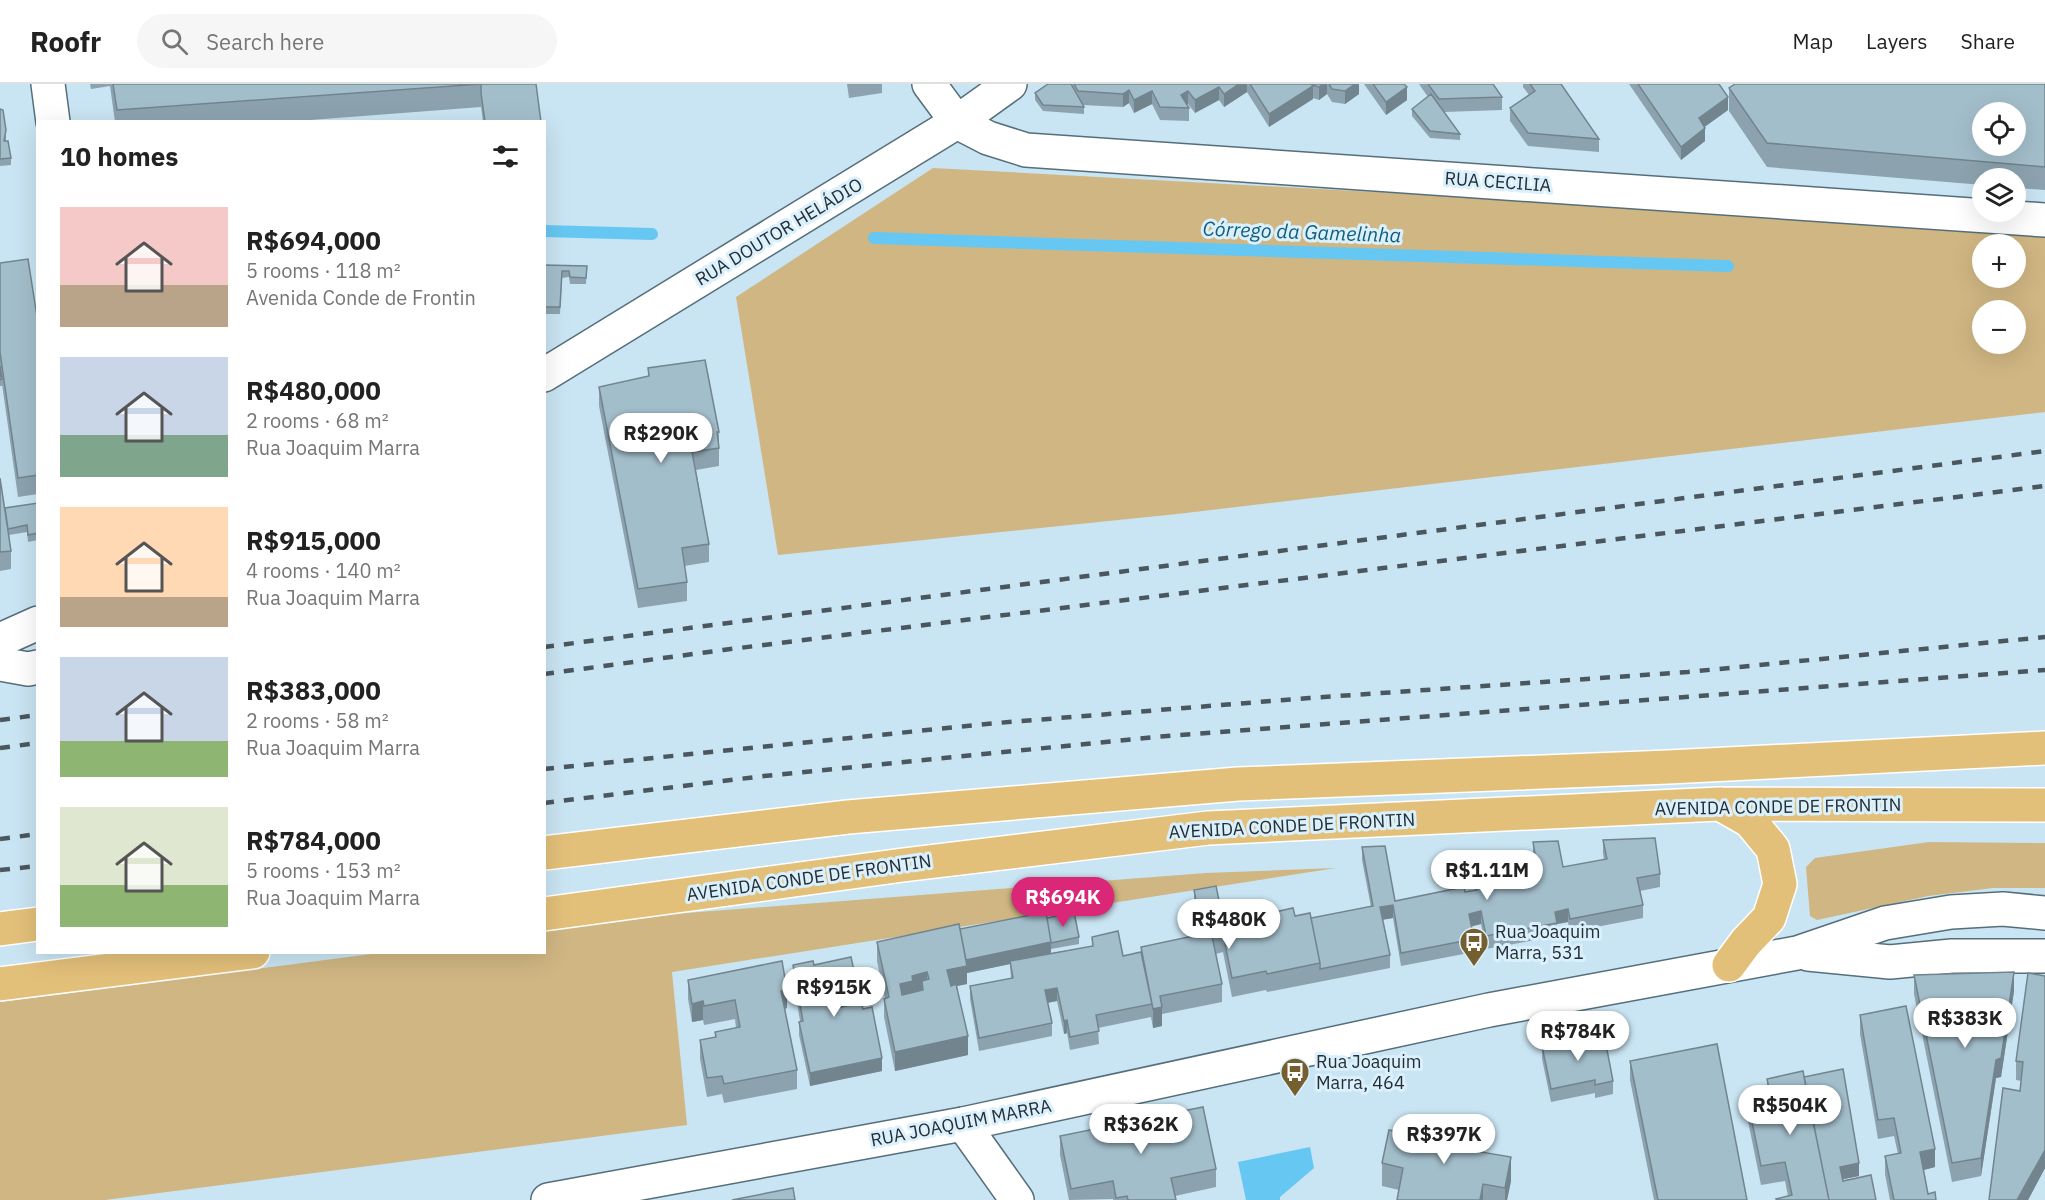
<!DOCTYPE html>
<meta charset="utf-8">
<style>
:root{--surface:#fff;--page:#f6f6f6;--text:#222;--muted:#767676;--line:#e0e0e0;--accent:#db2777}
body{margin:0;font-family:"IBM Plex Sans",sans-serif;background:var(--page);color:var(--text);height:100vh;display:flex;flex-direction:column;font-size:22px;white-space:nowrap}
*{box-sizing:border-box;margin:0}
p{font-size:20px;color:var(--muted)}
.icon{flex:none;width:33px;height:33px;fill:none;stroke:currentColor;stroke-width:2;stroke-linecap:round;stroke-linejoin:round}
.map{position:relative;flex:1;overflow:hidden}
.side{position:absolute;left:36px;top:36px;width:510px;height:834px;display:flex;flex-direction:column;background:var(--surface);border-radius:0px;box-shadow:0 6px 24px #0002}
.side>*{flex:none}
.fabs{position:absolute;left:1972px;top:18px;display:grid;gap:12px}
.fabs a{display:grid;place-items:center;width:54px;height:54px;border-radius:50%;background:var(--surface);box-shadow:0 6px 24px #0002;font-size:30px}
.price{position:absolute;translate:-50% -51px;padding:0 14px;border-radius:21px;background:#fff;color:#222;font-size:20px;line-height:39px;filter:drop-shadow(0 2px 3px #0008)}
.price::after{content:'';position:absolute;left:50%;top:36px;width:18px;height:14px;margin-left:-9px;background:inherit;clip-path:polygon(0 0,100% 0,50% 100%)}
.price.current{background:var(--accent);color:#fff}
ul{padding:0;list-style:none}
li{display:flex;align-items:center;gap:18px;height:150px;padding:0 24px}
li span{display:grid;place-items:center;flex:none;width:168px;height:120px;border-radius:0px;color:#555}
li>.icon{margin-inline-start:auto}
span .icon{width:72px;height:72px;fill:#fffc;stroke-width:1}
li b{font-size:26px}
h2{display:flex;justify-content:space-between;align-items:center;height:72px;padding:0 24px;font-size:26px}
header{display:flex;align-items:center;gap:36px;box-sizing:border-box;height:84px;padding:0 30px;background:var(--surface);border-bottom:2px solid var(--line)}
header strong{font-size:28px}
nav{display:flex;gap:33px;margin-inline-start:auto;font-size:21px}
.search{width:420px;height:54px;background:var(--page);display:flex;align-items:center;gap:15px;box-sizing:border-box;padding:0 21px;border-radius:33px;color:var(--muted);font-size:22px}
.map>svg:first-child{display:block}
.green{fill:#d0b683;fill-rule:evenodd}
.water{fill:#67c7f3}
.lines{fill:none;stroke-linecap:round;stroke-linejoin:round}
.stream{stroke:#67c7f3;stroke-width:12}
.minor-casing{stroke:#556e7a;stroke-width:36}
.tertiary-casing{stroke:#556e7a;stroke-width:36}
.trunk-casing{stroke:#fff;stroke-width:36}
.minor{stroke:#fff;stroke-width:33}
.tertiary{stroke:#fff;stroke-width:33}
.trunk{stroke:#e3c07a;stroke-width:33}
.rail{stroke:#4a575f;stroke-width:4.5;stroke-dasharray:10 10;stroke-linecap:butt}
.wall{fill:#8ca3af}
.shaded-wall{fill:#72858e}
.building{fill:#a3becb;stroke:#72858e;stroke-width:1.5;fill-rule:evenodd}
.labels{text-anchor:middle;stroke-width:6;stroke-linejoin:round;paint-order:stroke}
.street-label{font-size:18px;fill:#242e34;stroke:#daf0fc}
.poi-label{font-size:18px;fill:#242e34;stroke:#daf0fc;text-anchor:start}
.water-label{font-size:20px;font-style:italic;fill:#105d7b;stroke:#daf0fc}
</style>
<header>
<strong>Roofr</strong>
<div class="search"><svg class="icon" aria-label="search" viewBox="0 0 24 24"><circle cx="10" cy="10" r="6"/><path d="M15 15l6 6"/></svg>Search here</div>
<nav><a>Map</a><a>Layers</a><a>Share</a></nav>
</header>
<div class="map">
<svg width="2045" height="1116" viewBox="0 0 2045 1116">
<rect width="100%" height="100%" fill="#c9e4f2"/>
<!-- green -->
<path class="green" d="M933,84L1503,115L2045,153V328L1177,430L778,471L736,213ZM1983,160H2016V194H1983ZM1983,226H2016V260H1983Z
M1929,758L2045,759V804H1993L1928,812L1817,836L1810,832L1806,783L1815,774Z
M1336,784L672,888L687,1041L105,1116H0V918L379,869L544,868L545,847L673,830L1206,789Z"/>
<!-- water -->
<path class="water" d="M1310,1063L1314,1084L1280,1113V1116H1246L1238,1078Z"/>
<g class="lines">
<!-- stream -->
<path class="stream" d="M544,147L652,150
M874,154L1728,182"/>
<!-- minor casing -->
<g class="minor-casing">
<path id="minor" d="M963,1040L1017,1116"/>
</g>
<!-- tertiary casing -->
<g class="tertiary-casing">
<path id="tertiary" d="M48,0L53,38
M929,0L957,38L988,54L1026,66L2045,136
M544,291L957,38L1010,0
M0,556L38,539
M0,580L28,585L38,583
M1808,870L1890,878L1952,872H2045
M548,1116L963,1040L1489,926L1797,869L1885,839L1951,828L2003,825L2045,829"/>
</g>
<!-- trunk casing -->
<g class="trunk-casing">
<path id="trunk" d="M1720,720L1750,737L1773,765L1780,800L1769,834L1746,858L1729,881
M544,769L848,733L1238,700L1668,683L2045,664
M544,830L903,781L1208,744L1720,720L2045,721
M0,845L38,840
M0,900L253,868"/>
</g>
<!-- minor -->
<use href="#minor" class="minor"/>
<!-- tertiary -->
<use href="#tertiary" class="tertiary"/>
<!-- trunk -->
<use href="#trunk" class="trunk"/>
<!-- rail -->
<path class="rail" d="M544,563L2045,367
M544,590L723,566L2045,402
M0,636L38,631
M0,664L38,659
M544,685L997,639L1309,614L1688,588L2045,553
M544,719L764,692L1155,653L2045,586
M0,755L38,750
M0,786L38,782"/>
</g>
<!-- wall -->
<path class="wall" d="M90,0H536L541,38H483L481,22V23L284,38H115L110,2L91,5Z
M847,0H882V9L849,14Z
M1048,0H1359V10L1345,20L1332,18L1327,10L1319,16L1313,14V15L1269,43L1247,8L1224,23L1219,16L1195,29L1188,20H1187L1189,24V37L1160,36L1152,20L1134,29L1129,19L1123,23L1082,21L1084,23V30L1043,27L1035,16V9Z
M1364,0H1404L1407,16L1386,31Z
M1419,0H1493L1502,13V26L1444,28L1460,50V56L1430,54L1412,32V25L1428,13Z
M1523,0H1561L1599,55V68L1528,62L1510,37V24L1529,11L1523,3Z
M1629,0H1719L1728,26L1704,43L1705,57L1681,76Z
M2045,0V106L2016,104V94H1983V101L1767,83L1729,27V4Z
M0,25L6,52V57L11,74V81L0,82Z
M0,179L38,239V410L18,413L2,300V302H0Z
M544,181L587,182L586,200H570L569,193L562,194L560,230H544Z
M648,284L719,348V382L696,386L709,460V478L684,482L687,498V517L638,524L599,322V303L648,293Z
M0,394L5,424L38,419V456L28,458L27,448L9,451L11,467V485L0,487Z
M1603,756L1660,790V803L1640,807L1643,821V834L1570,848L1568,838L1557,840V852L1486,865L1481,840L1471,842L1474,855V868L1401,882L1393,834L1382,836L1390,871V884L1267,908L1266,906L1232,913L1223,868L1216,870L1222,900V918L1162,930V942L1153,944L1151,933L1098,944L1099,960L1070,966L1067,949L1064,950L1057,917L1048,919L1052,939V952L979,967L970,915V902L1011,894L1010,880L967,889V900L957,902L968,971L895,987L884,933V915L885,914L877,877V858L960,845L1047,834L1079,853V860L1051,865V869L1092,862V853L1123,872L1141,868V863L1199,850L1194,825V806L1225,846L1257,840V832H1295L1311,834L1371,823L1362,776V763L1395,817L1475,806V801L1504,796L1502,789V776L1533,770V758L1563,783L1604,776L1603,769Z
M793,881H814L857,913L840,917L841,923L863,925L882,987L810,1002L799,951V938L800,937L793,894Z
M2028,889L2045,1084L2028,1116H1989L2020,1007L2021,997L2016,996V977Z
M1914,891L2014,907L2001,993L1996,994L1981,1092L1952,1098L1914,910Z
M688,896L787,924L785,925L797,986V1005L724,1019L722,1010L707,1013L700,975V956L715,953V948L736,944L735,935L704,941L703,936L692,938L688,915Z
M1860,931L1935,1083L1923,1086L1928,1110L1936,1116H1890L1885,1090V1072L1898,1070L1894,1052L1878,1055L1860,950Z
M1542,962L1613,997V1010L1595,1014V1009L1551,1018L1542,975Z
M1630,977L1747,1116H1654L1630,996Z
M1804,993L1859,1092L1842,1095L1788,1112L1785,1097L1761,1101L1748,1037V1018L1767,1015V995Z
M1060,1052L1216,1085V1103L1175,1112L1176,1116H1113V1115L1069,1116L1060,1071Z
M1484,1068L1511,1097L1507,1116H1397L1399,1106L1382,1102V1079Z"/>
<!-- shaded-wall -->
<path class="shaded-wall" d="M1239,0H1247V8L1224,23V10Z
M1323,0H1327V10L1319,16V3Z
M1355,0H1359V10L1345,20V7Z
M1313,2V15L1269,43V30Z
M1219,3V16L1195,29V16Z
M1407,3V16L1386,31V18Z
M1129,6V19L1123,23V10Z
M1152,7V20L1134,29V16Z
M1188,7V20L1181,24V11Z
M1728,13V26L1699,47V34Z
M1705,44V57L1681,76V63Z
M1393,821V834L1380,836V823Z
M1568,825V838L1557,840L1555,828Z
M1481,827V840L1469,843V830Z
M1051,858V871L1010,877V880L967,889V900L947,904V886L965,876Z
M927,888V907L922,897V908L900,919V900L912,892Z
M2014,888V907L2001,993L1996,994L1981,1092V1074L1996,976Z
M857,900V913L837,917V904Z
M1057,904V917L1045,919V906Z
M787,906V924L781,926V907Z
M703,917V936L692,938V920Z
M1162,923V942L1153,944V925Z
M1067,936V949L1064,950V937Z
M968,952V971L895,987V968Z
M882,974V987L810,1002V989Z
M1484,1053V1076L1481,1068Z
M1935,1065V1083L1920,1087V1068Z
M2045,1066V1084L2028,1116H2017Z
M1511,1073V1097L1507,1116H1505V1104Z
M1859,1079V1092L1840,1096V1083Z
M1483,1100V1116H1480Z"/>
<!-- building -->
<path class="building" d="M113,0H481L117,26Z
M481,0H536L541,38H485L481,9Z
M1048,0H1071L1084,23L1043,21L1035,9Z
M1074,0H1239L1224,10L1219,3L1195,16L1188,7L1181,11L1189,24L1160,23L1152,7L1134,16L1129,6L1123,10L1078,7Z
M1250,0H1323L1319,3L1312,1L1313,2L1269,30Z
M1329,0H1355L1345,7L1332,5Z
M1373,0H1404L1407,3L1386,18Z
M1428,0H1493L1502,13L1439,15Z
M1530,0H1561L1599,55L1528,49L1510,24L1535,7Z
M1638,0H1719L1728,13L1699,34L1705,44L1681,63Z
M1735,0H2045V83L1767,59L1729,4ZM1983,28H2016V62H1983Z
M1431,10L1460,50L1430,47L1412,25Z
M0,25L3,26L6,46L4,57H8L11,74L0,75Z
M28,175L38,239V391L18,394L0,268V179Z
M544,181L587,182L586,194L570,193L569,187H562L560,223H544Z
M705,276L719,348H717L719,364L692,368L709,460L682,464L687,498L638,505L599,303L649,292L648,284Z
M0,282L2,295L0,296Z
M0,394L11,467L0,468Z
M38,419V449L28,451L27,441L8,445L5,424Z
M1655,754L1660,790L1637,794L1643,821L1570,835L1568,825L1555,828L1557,839L1486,852L1481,827L1469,830L1474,855L1401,869L1393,821L1380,823L1390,871L1320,885V879L1311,834L1373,822L1362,763L1385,762L1395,817L1464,803L1465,808L1477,806L1475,801L1506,795L1502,776L1535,770L1533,758L1558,757L1563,783L1607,775L1603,756Z
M1216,802L1225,846L1258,839L1257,832L1293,824L1295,832L1310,829L1320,879L1267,890L1266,887L1232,894L1223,850L1212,852L1222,900L1160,912L1162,923L1153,925L1141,863L1203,850L1194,806Z
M1046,828L1051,858L966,876L960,845Z
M1074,828L1079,853L1051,859V858L1047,834Z
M959,840L967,882L947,886L951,902L956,900L968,952L895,968L884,915L889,913L877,858ZM927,888L929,895L922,897L923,906L902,911L900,900L913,897L912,892Z
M1118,847L1123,872L1141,868L1152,920L1096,931L1099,947L1070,953L1067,936L1064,937L1057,904L1045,906L1052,939L979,954L970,902L1013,894L1010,877L1093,862L1092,853Z
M851,873L857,900L837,904L841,923L861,919L863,925L872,923L882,974L810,989L799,938L803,937L793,881L813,877L814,881Z
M782,877L787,906L781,907L797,986L724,1000L722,992L707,994L700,956L716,953L715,948L740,943L735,916L704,922L703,917L692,920L688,896Z
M2014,888L2001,974L1996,976L1981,1074L1952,1079L1914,891Z
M2028,889L2045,892V1066L2017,1116H1989L2003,1004L2020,1007L2023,978L2016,977Z
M1906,922L1935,1065L1920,1068L1928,1110L1935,1108L1936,1116H1894L1885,1072L1901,1069L1894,1034L1878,1036L1860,931Z
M1604,950L1613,997L1595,1001V996L1551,1005L1542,962Z
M1717,960L1747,1116H1658L1630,977Z
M1843,985L1859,1079L1840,1083L1843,1097L1871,1091L1876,1116H1829L1804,993Z
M1803,987L1829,1116H1777L1776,1115L1792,1111L1785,1078L1761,1082L1748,1018L1771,1014L1767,995Z
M1203,1023L1216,1085L1171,1094L1176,1116H1128L1127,1112L1116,1114L1113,1097L1071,1105L1060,1052Z
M1421,1039L1484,1053L1481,1068L1511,1073L1505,1104L1483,1100L1480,1116H1397L1403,1084L1382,1079L1389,1046L1418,1053Z
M793,1104L795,1116H732Z"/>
<!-- icons -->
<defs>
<g id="bus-pin" transform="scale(1.5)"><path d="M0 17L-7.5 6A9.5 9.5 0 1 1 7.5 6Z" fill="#765f2f" stroke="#daf0fc"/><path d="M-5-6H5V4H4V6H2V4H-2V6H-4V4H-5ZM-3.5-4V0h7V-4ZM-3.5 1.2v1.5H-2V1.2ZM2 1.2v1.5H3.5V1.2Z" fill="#fff"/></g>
</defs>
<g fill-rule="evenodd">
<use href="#bus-pin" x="1474" y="858"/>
<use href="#bus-pin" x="1295" y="988"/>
</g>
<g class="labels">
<!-- street labels -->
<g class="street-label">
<text transform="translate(1498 98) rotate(4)" y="6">RUA CECILIA</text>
<text transform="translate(779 148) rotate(-31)" y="6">RUA DOUTOR HELÁDIO</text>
<text transform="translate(1778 723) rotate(-1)" y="6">AVENIDA CONDE DE FRONTIN</text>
<text transform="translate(1292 742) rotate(-3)" y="6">AVENIDA CONDE DE FRONTIN</text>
<text transform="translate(809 794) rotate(-8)" y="6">AVENIDA CONDE DE FRONTIN</text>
<text transform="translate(961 1039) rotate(-11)" y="6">RUA JOAQUIM MARRA</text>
</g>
<!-- poi labels -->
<g class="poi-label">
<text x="1495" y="854">Rua Joaquim<tspan x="1495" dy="21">Marra, 531</tspan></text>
<text x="1316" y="984">Rua Joaquim<tspan x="1316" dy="21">Marra, 464</tspan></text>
</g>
<!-- water labels -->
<g class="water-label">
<text transform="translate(1302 148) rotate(2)" y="7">Córrego da Gamelinha</text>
</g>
</g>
</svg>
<div class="fabs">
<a><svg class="icon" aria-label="locate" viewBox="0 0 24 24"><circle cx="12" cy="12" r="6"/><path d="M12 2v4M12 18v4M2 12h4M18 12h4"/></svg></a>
<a><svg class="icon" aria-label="layers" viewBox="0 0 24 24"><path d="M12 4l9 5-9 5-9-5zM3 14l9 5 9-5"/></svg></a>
<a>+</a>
<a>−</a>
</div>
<b class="price" style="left:661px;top:380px">R$290K</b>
<b class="price" style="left:1487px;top:817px">R$1.11M</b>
<b class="price current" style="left:1063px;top:844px">R$694K</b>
<b class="price" style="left:1229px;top:866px">R$480K</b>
<b class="price" style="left:834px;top:934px">R$915K</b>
<b class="price" style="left:1965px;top:965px">R$383K</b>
<b class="price" style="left:1578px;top:978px">R$784K</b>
<b class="price" style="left:1790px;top:1052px">R$504K</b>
<b class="price" style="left:1141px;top:1071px">R$362K</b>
<b class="price" style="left:1444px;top:1081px">R$397K</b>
<section class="side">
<h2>10 homes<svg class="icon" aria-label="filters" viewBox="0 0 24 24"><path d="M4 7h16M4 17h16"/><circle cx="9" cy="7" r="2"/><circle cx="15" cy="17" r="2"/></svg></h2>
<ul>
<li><span style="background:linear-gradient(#f6c9c9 65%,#b9a48a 0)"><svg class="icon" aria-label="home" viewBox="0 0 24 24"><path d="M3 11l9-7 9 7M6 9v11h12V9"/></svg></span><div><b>R$694,000</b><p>5 rooms · 118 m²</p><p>Avenida Conde de Frontin</p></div></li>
<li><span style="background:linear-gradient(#c9d6e8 65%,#7fa58c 0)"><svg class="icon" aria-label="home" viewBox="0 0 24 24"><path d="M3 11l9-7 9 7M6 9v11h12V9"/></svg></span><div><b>R$480,000</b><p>2 rooms · 68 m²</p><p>Rua Joaquim Marra</p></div></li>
<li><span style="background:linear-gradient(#ffd9b3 75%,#b9a48a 0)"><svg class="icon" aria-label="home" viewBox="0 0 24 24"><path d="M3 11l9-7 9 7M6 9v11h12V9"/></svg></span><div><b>R$915,000</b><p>4 rooms · 140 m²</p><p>Rua Joaquim Marra</p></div></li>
<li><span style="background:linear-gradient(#c9d6e8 70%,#8fb573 0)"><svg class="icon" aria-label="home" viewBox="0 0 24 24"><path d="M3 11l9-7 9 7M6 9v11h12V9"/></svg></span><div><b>R$383,000</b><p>2 rooms · 58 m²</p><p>Rua Joaquim Marra</p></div></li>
<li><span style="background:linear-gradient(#dfe7d0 65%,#8fb573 0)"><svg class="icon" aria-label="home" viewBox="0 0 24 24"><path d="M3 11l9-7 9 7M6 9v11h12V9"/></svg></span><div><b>R$784,000</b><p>5 rooms · 153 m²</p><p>Rua Joaquim Marra</p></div></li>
</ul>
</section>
</div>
